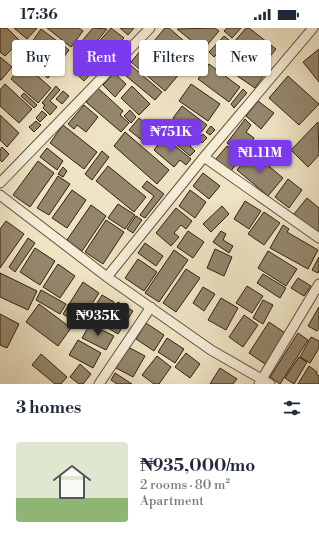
<!DOCTYPE html>
<meta charset="utf-8">
<style>
:root{--surface:#fff;--page:#f2f2f3;--text:#1f2937;--muted:#747a83;--accent:#7c3aed}
body{margin:0;font-family:"Libre Bodoni",serif;background:var(--page);color:var(--text);height:100vh;display:flex;flex-direction:column;font-size:15px;white-space:nowrap}
*{box-sizing:border-box;margin:0}
p{font-size:13px;color:var(--muted)}
.icon{flex:none;width:22px;height:22px;fill:none;stroke:currentColor;stroke-width:2;stroke-linecap:round;stroke-linejoin:round}
.map{position:relative;height:356px;overflow:hidden}
.details{display:flex;flex-direction:column;background:var(--surface);flex:1}
.details>*{flex:none}
.guide{position:absolute;left:12px;top:12px;width:295px;height:36px;display:flex;gap:8px}
.price{position:absolute;translate:-50% -34px;padding:0 9px;border-radius:4px;background:var(--accent);color:#fff;font-size:13px;line-height:26px;filter:drop-shadow(0 1px 2px #0008)}
.price::after{content:'';position:absolute;left:50%;top:24px;width:12px;height:9px;margin-left:-6px;background:inherit;clip-path:polygon(0 0,100% 0,50% 100%)}
.price.active{background:#222;color:#fff}
ul{padding:0;list-style:none}
li{display:flex;align-items:center;gap:12px;height:100px;padding:0 16px}
li span{display:grid;place-items:center;flex:none;width:112px;height:80px;border-radius:4px;color:#555}
li>.icon{margin-inline-start:auto}
span .icon{width:48px;height:48px;fill:#fffc;stroke-width:1}
li b{font-size:17px}
h2{display:flex;justify-content:space-between;align-items:center;height:48px;padding:0 16px;font-size:17px}
.chip{padding:0 14px;border-radius:4px;background:var(--surface);box-shadow:0 1px 3px #0004;font-size:14px;line-height:36px}
.chip.active{background:var(--accent);color:#fff}
.status{display:flex;justify-content:space-between;align-items:center;height:28px;padding:0 20px;background:var(--surface);direction:ltr}
.status svg{height:11px;fill:currentColor}
.map>svg:first-child{display:block}
.building{fill:#94866d;stroke:#33210f}
.lines{fill:none;stroke-linecap:round;stroke-linejoin:round}
.street-casing{stroke:#62523c;stroke-width:11}
.street{stroke:#f4edd8;stroke-width:9}
</style>
<div class="status"><b>17:36</b><svg viewBox="0 0 49 12"><path d="M0 12V9h3v3zM5 12V6h3v6zM10 12V3h3v9zM15 12V0h3v12zM26 1h20v11H26zM47 4h2v5h-2z"/></svg></div>
<div class="map">
<svg width="319" height="356" viewBox="0 0 319 356">
<rect width="100%" height="100%" fill="#eee3c3"/>
<filter id="stains"><feTurbulence type="fractalNoise" baseFrequency=".005" numOctaves="4"/><feColorMatrix values="0 0 0 0 .2 0 0 0 0 .09 0 0 0 0 .02 0 0 0 .5 -.17"/></filter>
<radialGradient id="worn" r=".72"><stop offset=".6" stop-color="#630" stop-opacity="0"/><stop offset="1" stop-color="#630" stop-opacity=".3"/></radialGradient>
<!-- building -->
<path class="building" d="M0,0H7L20,13L5,28L0,24Z
M14,0H37L27,11Z
M47,0H79L83,3L71,19Z
M93,0L107,1L84,29L75,21Z
M111,0L124,10L106,29L102,25L93,35L97,39L84,53L73,43Z
M120,0H134L128,7Z
M165,0H169L198,25L185,40L154,13Z
M215,0L219,3L203,22L177,1Z
M227,0H241L232,10L224,3Z
M246,0H249L276,21L263,37L234,14Z
M41,1L69,22L48,50L21,30Z
M224,8L229,12L214,29L209,24Z
M146,16L180,45L165,63L131,34Z
M230,18L267,43L255,60L218,35Z
M319,21V54L303,34Z
M203,26L208,31L197,43L192,39Z
M0,29L12,39L1,52H0Z
M127,34L162,64L155,72L120,43Z
M24,36L51,60L38,75L11,51Z
M209,36L240,59L229,74L198,51Z
M114,45L126,56L115,69L103,57Z
M288,48L319,76L299,97L269,70Z
M5,56L32,81L19,95L0,78V62Z
M191,56L220,76L208,93L179,73Z
M56,58L60,62L50,73L57,79L50,87L43,80L45,77L42,75Z
M132,58L150,76L139,87L121,70Z
M98,60L123,83L120,87L129,95L121,104L86,74Z
M243,61L247,65L234,80L231,76Z
M63,63L69,68L62,76L56,71Z
M24,65L37,77L34,80L21,68Z
M258,73L274,85L261,101L246,88Z
M84,77L98,89L86,104L77,97L74,101L68,96Z
M182,78L207,97L197,109L173,90Z
M130,82L136,89L131,95L124,88Z
M42,83L47,87L40,94L36,90Z
M0,87L19,105L7,119L0,112Z
M139,90L158,105L148,117L129,102Z
M245,91L251,97L246,104L254,110L244,128L227,115Z
M36,93L41,97L34,104L29,99Z
M173,94L195,113L190,118L195,123L190,128L163,105Z
M318,94L319,127L308,139L291,122Z
M63,97L97,124L84,141L50,115Z
M211,98L215,102L210,107L206,104Z
M125,104L169,142L157,156L114,118Z
M203,106L207,110L202,115L198,111Z
M164,109L191,131L186,137L180,132L174,139L154,122Z
M227,118L241,130L230,144L215,132Z
M2,119L9,126L2,134L0,132V122Z
M47,120L63,133L57,142L40,129Z
M102,123L109,129L92,152L85,146Z
M252,124L283,150L268,168L237,142Z
M38,133L54,145L30,179L13,167Z
M108,138L146,169L134,184L96,153Z
M63,139L67,143L63,149L58,146Z
M203,145L220,158L209,171L193,158Z
M58,148L70,156L49,187L37,180Z
M288,151L302,162L289,180L275,169Z
M147,153L164,166L145,190L140,187L154,168L142,159Z
M72,162L86,172L67,200L52,190Z
M190,162L206,174L195,190L179,178Z
M307,170L319,180V206L294,186Z
M245,173L261,183L249,201L234,191Z
M118,176L135,187L125,201L108,190Z
M91,177L106,188L82,223L67,212Z
M222,178L229,186L211,204L203,196Z
M176,180L192,193L186,201L181,197L174,205L179,209L171,218L156,205Z
M264,184L280,195L264,217L248,206Z
M136,188L142,192L133,205L127,201Z
M106,192L124,204L103,236L85,224Z
M6,193L24,206L0,240V201Z
M283,197L289,201L287,204L318,222L308,241L270,220Z
M188,203L204,214L193,230L177,219Z
M221,203L226,206L223,212L233,218L229,225L213,214Z
M28,210L35,215L15,244L9,239Z
M145,215L163,228L156,238L138,225Z
M35,220L55,233L40,257L20,244Z
M215,221L232,229L224,248L207,240Z
M174,222L188,232L159,274L145,265Z
M268,223L297,241L286,258L258,240Z
M319,229V242L318,245L312,242Z
M138,231L157,244L144,263L125,250Z
M58,236L75,248L60,270L43,259Z
M186,241L200,250L176,284L163,275Z
M0,245L37,263L28,282L0,269Z
M263,246L286,260L280,270L257,255Z
M298,250L311,258L304,268L291,260Z
M83,254L99,265L79,296L63,286Z
M247,258L263,268L252,285L236,275Z
M203,259L215,266L204,283L193,275Z
M41,262L66,276L60,286L36,272Z
M102,267L114,274L99,299L87,291Z
M221,270L238,280L226,302L208,292Z
M263,272L273,277L263,296L253,290Z
M118,274L133,283L118,306L103,297Z
M39,276L71,300L58,318L26,294Z
M319,279V300L317,303L308,298Z
M0,286L19,296L7,320L0,317Z
M244,287L258,297L243,319L229,309Z
M269,294L285,305L265,336L249,325Z
M146,295L164,307L154,323L136,311Z
M90,296L114,308L106,322L82,310Z
M298,305L308,312L280,356L270,349Z
M311,309L319,313V320L310,335L300,329Z
M167,310L184,321L175,335L158,324Z
M78,312L101,325L93,340L69,327Z
M128,319L145,328L133,349L116,340Z
M186,325L200,336L190,350L175,339Z
M41,326L67,349L61,356H55L32,337Z
M157,328L171,339L159,356H154L142,347Z
M299,329L307,334L294,356L285,350Z
M80,336L91,346L83,356H79L70,349Z
M309,338L317,344L316,346L319,348V356H298Z
M220,340L237,351L233,356H210Z
M115,345L132,356H117L111,352Z"/>
<g class="lines">
<!-- street casing -->
<g class="street-casing">
<path id="street" d="M204,129L319,210
M0,155L150,0
M0,167L107,249L211,322L270,356
M107,249L204,129L313,0
M99,356L151,279
M259,356L319,256"/>
</g>
<!-- street -->
<use href="#street" class="street"/>
</g>
<rect width="100%" height="100%" filter="url(#stains)"/>
<rect width="100%" height="100%" fill="url(#worn)"/>
</svg>
<b class="price" style="left:171px;top:125px">₦751K</b>
<b class="price" style="left:260px;top:146px">₦1.11M</b>
<b class="price active" style="left:98px;top:309px">₦935K</b>
<div class="guide">
<a class="chip">Buy</a>
<a class="chip active">Rent</a>
<a class="chip">Filters</a>
<a class="chip">New</a>
</div>
</div>
<section class="details">
<h2>3 homes<svg class="icon" aria-label="filters" viewBox="0 0 24 24"><path d="M4 7h16M4 17h16"/><circle cx="9" cy="7" r="2"/><circle cx="15" cy="17" r="2"/></svg></h2>
<ul>
<li><span style="background:linear-gradient(#dfe7d0 70%,#8fb573 0)"><svg class="icon" aria-label="home" viewBox="0 0 24 24"><path d="M3 11l9-7 9 7M6 9v11h12V9"/></svg></span><div><b>₦935,000/mo</b><p>2 rooms · 80 m²</p><p>Apartment</p></div></li>
</ul>
</section>
